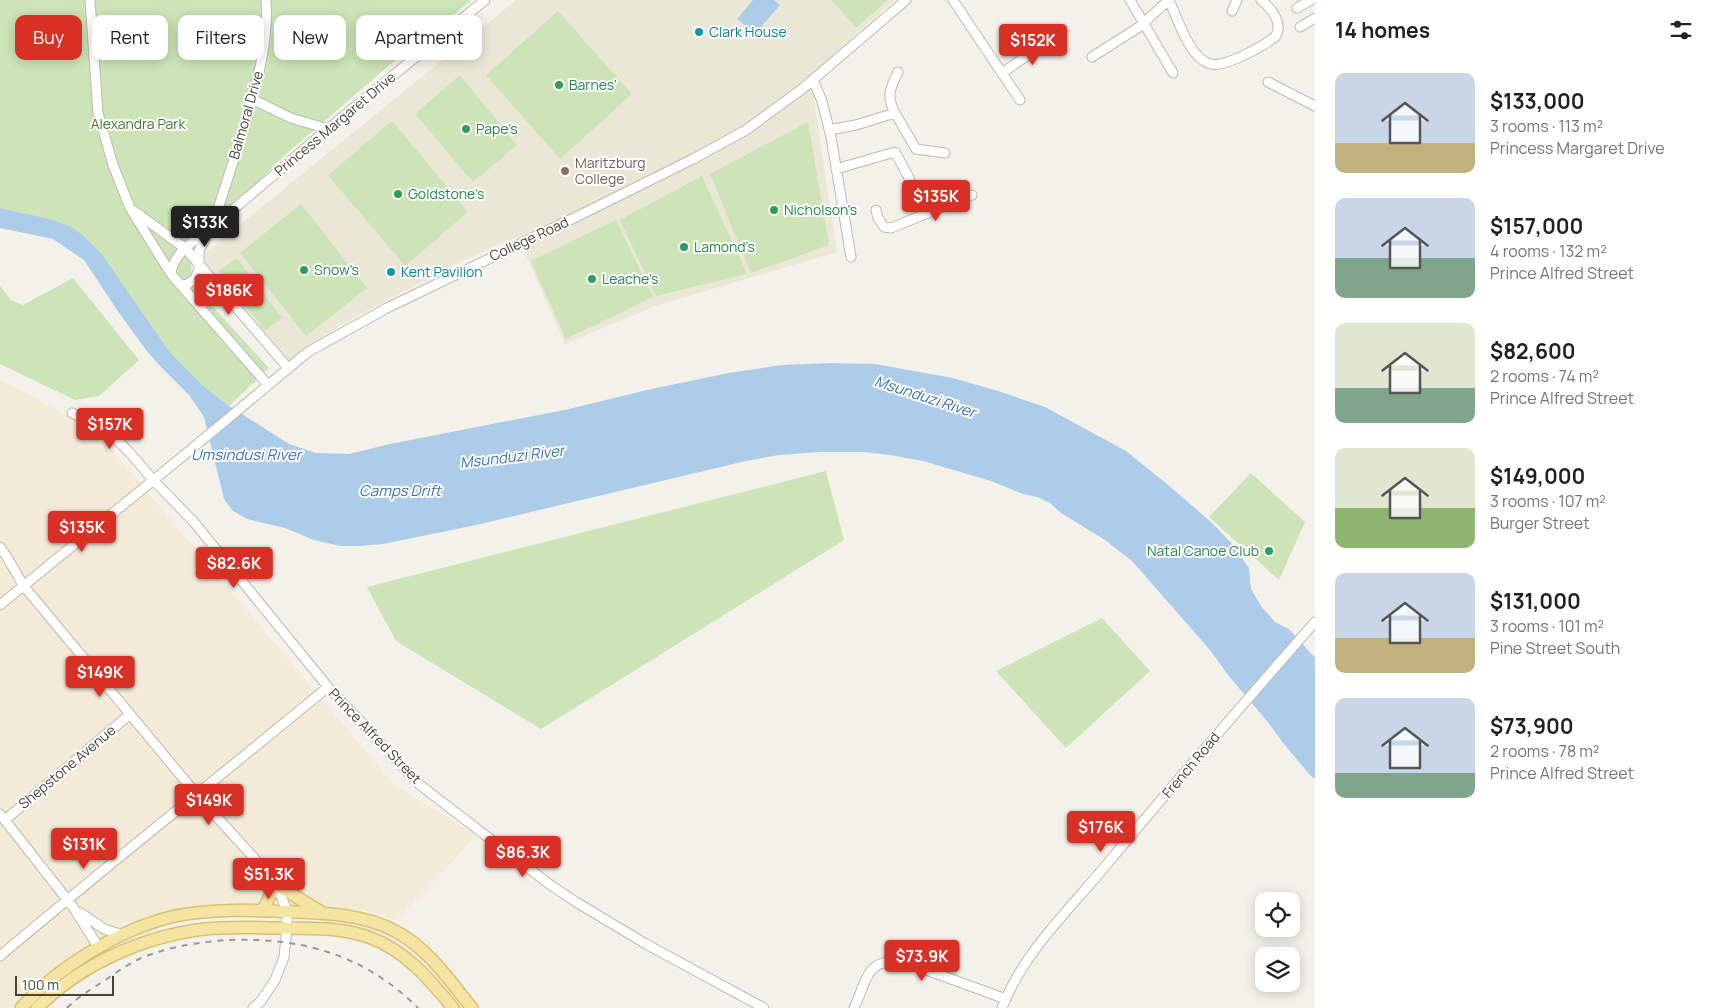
<!DOCTYPE html>
<meta charset="utf-8">
<style>
:root{--surface:#fff;--page:#f6f6f6;--text:#202124;--muted:#757577;--accent:#d93025}
body{margin:0;font-family:Manrope,sans-serif;background:var(--page);color:var(--text);height:100vh;display:flex;flex-direction:column;font-size:19px;white-space:nowrap}
*{box-sizing:border-box;margin:0}
p{font-size:16px;color:var(--muted)}
.icon{flex:none;width:28px;height:28px;fill:none;stroke:currentColor;stroke-width:2;stroke-linecap:round;stroke-linejoin:round}
.map{position:relative;flex:1;overflow:hidden}
.sheet{display:flex;flex-direction:column;background:var(--surface);width:400px}
.sheet>*{flex:none}
.banner{position:absolute;left:15px;top:15px;width:475px;height:45px;display:flex;gap:10px}
.tools{position:absolute;left:1255px;top:892px;display:grid;gap:10px}
.tools a{display:grid;place-items:center;width:45px;height:45px;border-radius:10px;background:var(--surface);box-shadow:0 2px 12px #0003;font-size:25px}
.scale{position:absolute;left:15px;bottom:12px;width:99px;box-sizing:border-box;padding-left:5px;border:2px solid #474339;border-top:0;font-size:14px;line-height:18px;white-space:nowrap;color:#474339;-webkit-text-stroke:4px #fff;paint-order:stroke}
.price{position:absolute;translate:-50% -42px;padding:0 11px;border-radius:5px;background:var(--accent);color:#fff;font-size:16px;line-height:32px;filter:drop-shadow(0 1px 2px #0008)}
.price::after{content:'';position:absolute;left:50%;top:30px;width:15px;height:11px;margin-left:-8px;background:inherit;clip-path:polygon(0 0,100% 0,50% 100%)}
.price.on{background:#222;color:#fff}
ul{padding:0;list-style:none}
li{display:flex;align-items:center;gap:15px;height:125px;padding:0 20px}
li span{display:grid;place-items:center;flex:none;width:140px;height:100px;border-radius:10px;color:#555}
li>.icon{margin-inline-start:auto}
span .icon{width:60px;height:60px;fill:#fffc;stroke-width:1}
li b{font-size:21px}
h2{display:flex;justify-content:space-between;align-items:center;height:60px;padding:0 20px;font-size:21px}
.chip{padding:0 18px;border-radius:10px;background:var(--surface);box-shadow:0 2px 12px #0003;font-size:18px;line-height:45px}
.chip.on{background:var(--accent);color:#fff}
main{display:flex;flex:1;min-height:0}
.map>svg:first-child{display:block}
.commercial{fill:#f3ead8}
.education{fill:#ebe7d6}
.green{fill:#cce4b7}
.water{fill:#adccea}
.lines{fill:none;stroke-linecap:round;stroke-linejoin:round}
.minor-casing{stroke:#bebaad;stroke-width:11}
.major-casing{stroke:#d9c372;stroke-width:14}
.minor{stroke:#fff;stroke-width:9}
.major{stroke:#f5e4a2;stroke-width:11}
.rail{stroke:#989898;stroke-width:2;stroke-dasharray:6 6;stroke-linecap:butt}
.culture-dot{fill:#0f9aa8;stroke:#fff;stroke-width:2}
.leisure-dot{fill:#2e9e5b;stroke:#fff;stroke-width:2}
.education-dot{fill:#8d6e63;stroke:#fff;stroke-width:2}
.labels{text-anchor:middle;stroke-width:4;stroke-linejoin:round;paint-order:stroke}
.culture-label{font-size:14px;fill:#0d838f;stroke:#fff;text-anchor:start}
.leisure-label{font-size:14px;fill:#27864d;stroke:#fff;text-anchor:start}
.street-label{font-size:14px;fill:#474339;stroke:#fff}
.park-label{font-size:14px;fill:#457431;stroke:#fff}
.education-label{font-size:14px;fill:#785e54;stroke:#fff;text-anchor:start}
.water-label{font-size:15px;font-style:italic;fill:#3b72aa;stroke:#fff}
</style>
<main>
<div class="map">
<svg width="1315" height="1008" viewBox="0 0 1315 1008">
<rect width="100%" height="100%" fill="#f4f1ea"/>
<!-- commercial -->
<path class="commercial" d="M0,380L96,431L394,785L477,835L396,921L366,910L241,903L126,922L40,984L19,1008H0Z"/>
<!-- education -->
<path class="education" d="M516,0H895L858,32L813,75L815,105L837,252L655,306L565,344L518,237L488,249L448,268L339,326L288,362L199,258Z"/>
<!-- green -->
<path class="green" d="M0,0H471L423,41L400,56L286,154L192,246L191,283L269,368L229,406L202,385L169,351L102,254L84,236L51,219L0,208Z
M832,0H888L856,28Z
M558,11L632,94L560,159L486,75Z
M460,75L517,145L473,182L415,114Z
M392,121L468,212L405,266L328,175Z
M808,122L829,245L751,273L710,174Z
M702,176L747,274L656,296L620,220Z
M301,204L367,288L306,336L240,253Z
M616,220L653,297L566,339L531,261Z
M237,258L282,318L265,331L219,271Z
M73,278L139,360L99,396L75,400L0,364V286L11,300L23,305Z
M826,471L844,540L541,729L396,641L367,587Z
M1251,473L1305,522L1279,580L1209,517Z
M1102,618L1150,671L1066,748L996,671Z"/>
<!-- water -->
<path class="water" d="M753,0H774L780,5L755,34L737,19Z
M0,208L51,219L71,227L84,236L102,254L169,351L202,385L229,406L289,444L316,453L349,454L390,444L569,409L651,389L729,373L782,365L831,363L875,364L953,378L998,391L1045,407L1126,451L1167,484L1212,523L1232,544L1249,568L1251,589L1261,606L1275,622L1289,629L1315,658V779L1310,775L1284,744L1267,721L1228,675L1210,650L1132,561L1105,540L1061,513L1050,503L1037,497L1023,494L991,481L923,461L890,455L863,452H820L779,455L746,461L476,525L383,544L360,546H340L314,540L285,528L247,519L233,511L224,499L204,417L189,395L160,366L146,350L117,310L84,260L53,239L0,228Z"/>
<g class="lines">
<!-- minor casing -->
<g class="minor-casing">
<path id="minor" d="M90,0L98,113L113,165L130,208L171,274L268,385
M953,0L1020,100
M1130,0L1173,73
M1169,0C1177,17 1190,60 1211,64C1225,68 1263,46 1275,37C1284,24 1272,9 1261,0
M1297,8L1311,0
M1232,11L1237,0
M1300,27L1315,18
M1092,57L1139,27L1169,0
M1002,73L1051,39
M813,80L822,101L831,137L851,257
M1268,82L1315,106
M252,99L291,118L328,129
M895,113C886,96 890,89 898,72
M829,130L856,125L895,113L916,149L945,153
M836,169L895,152L908,176L923,215
M876,210L878,218L884,227L891,228L972,195
M134,211L186,249L288,368
M212,228C223,192 235,157 246,121C257,82 269,41 266,0
M171,274C173,253 193,242 209,230L328,129L485,0
M180,284L186,285L195,279L199,269V251L208,233
M72,413L100,427L116,439L130,453L153,480L193,521L328,687L420,785L549,884L576,902L646,944L764,1008
M0,547L7,557L23,585L197,795L254,858L281,896L287,911V928L284,957L275,980L261,1001L253,1008
M0,605L183,456L308,352L387,308L580,215L693,159L746,130L802,89L906,0
M0,814L73,907L99,948
M5,820L129,715
M81,913L104,929L123,935
M0,956C108,865 219,777 328,687
M854,1008C869,976 866,955 910,964L1006,999
M1002,1008C1022,955 1066,913 1102,870C1172,786 1243,704 1315,622"/>
</g>
<!-- major casing -->
<g class="major-casing">
<path id="major" d="M269,880L321,912
M261,911L265,906L274,887
M21,1008C57,968 118,930 171,917C211,908 255,910 295,912C327,913 366,915 395,931C428,948 449,980 472,1008
M37,1008C81,964 144,936 205,929C232,926 258,928 285,928C314,929 343,927 371,938C406,951 430,980 453,1008"/>
</g>
<!-- minor -->
<use href="#minor" class="minor"/>
<!-- major -->
<use href="#major" class="major"/>
<!-- rail -->
<path class="rail" d="M67,1008C78,997 91,989 104,981C115,973 127,965 139,959C167,947 198,942 228,940C302,937 365,955 418,1008"/>
</g>
<!-- markers -->
<g class="culture-dot">
<circle cx="699" cy="32" r="5"/>
<circle cx="391" cy="272" r="5"/>
</g>
<g class="leisure-dot">
<circle cx="559" cy="85" r="5"/>
<circle cx="466" cy="129" r="5"/>
<circle cx="398" cy="194" r="5"/>
<circle cx="774" cy="210" r="5"/>
<circle cx="684" cy="247" r="5"/>
<circle cx="304" cy="270" r="5"/>
<circle cx="592" cy="279" r="5"/>
<circle cx="1269" cy="551" r="5"/>
</g>
<circle class="education-dot" cx="565" cy="171" r="5"/>
<g class="labels">
<!-- culture labels -->
<g class="culture-label">
<text x="709" y="37">Clark House</text>
<text x="401" y="277">Kent Pavilion</text>
</g>
<!-- leisure labels -->
<g class="leisure-label">
<text x="569" y="90">Barnes'</text>
<text x="476" y="134">Pape's</text>
<text x="408" y="199">Goldstone's</text>
<text x="784" y="215">Nicholson's</text>
<text x="694" y="252">Lamond's</text>
<text x="314" y="275">Snow's</text>
<text x="602" y="284">Leache's</text>
<text x="1259" y="556" text-anchor="end">Natal Canoe Club</text>
</g>
<!-- street labels -->
<g class="street-label">
<text transform="translate(246 115) rotate(-74)" y="5">Balmoral Drive</text>
<text transform="translate(335 124) rotate(-40)" y="5">Princess Margaret Drive</text>
<text transform="translate(529 239) rotate(-25)" y="5">College Road</text>
<text transform="translate(375 736) rotate(46)" y="5">Prince Alfred Street</text>
<text transform="translate(1191 765) rotate(-50)" y="5">French Road</text>
<text transform="translate(67 767) rotate(-40)" y="5">Shepstone Avenue</text>
</g>
<!-- park labels -->
<g class="park-label">
<text x="138" y="129">Alexandra Park</text>
</g>
<!-- education labels -->
<g class="education-label">
<text x="575" y="168">Maritzburg<tspan x="575" dy="16">College</tspan></text>
</g>
<!-- water labels -->
<g class="water-label">
<text transform="translate(925 397) rotate(18)" y="5">Msunduzi River</text>
<text x="246" y="460">Umsindusi River</text>
<text transform="translate(512 457) rotate(-7)" y="5">Msunduzi River</text>
<text x="400" y="496">Camps Drift</text>
</g>
</g>
</svg>
<div class="tools">
<a><svg class="icon" aria-label="locate" viewBox="0 0 24 24"><circle cx="12" cy="12" r="6"/><path d="M12 2v4M12 18v4M2 12h4M18 12h4"/></svg></a>
<a><svg class="icon" aria-label="layers" viewBox="0 0 24 24"><path d="M12 4l9 5-9 5-9-5zM3 14l9 5 9-5"/></svg></a>
</div>
<div class="scale">100 m</div>
<b class="price" style="left:1033px;top:66px">$152K</b>
<b class="price" style="left:936px;top:222px">$135K</b>
<b class="price on" style="left:205px;top:248px">$133K</b>
<b class="price" style="left:229px;top:316px">$186K</b>
<b class="price" style="left:110px;top:450px">$157K</b>
<b class="price" style="left:82px;top:553px">$135K</b>
<b class="price" style="left:234px;top:589px">$82.6K</b>
<b class="price" style="left:100px;top:698px">$149K</b>
<b class="price" style="left:209px;top:826px">$149K</b>
<b class="price" style="left:1101px;top:853px">$176K</b>
<b class="price" style="left:84px;top:870px">$131K</b>
<b class="price" style="left:523px;top:878px">$86.3K</b>
<b class="price" style="left:269px;top:900px">$51.3K</b>
<b class="price" style="left:922px;top:982px">$73.9K</b>
<div class="banner">
<a class="chip on">Buy</a>
<a class="chip">Rent</a>
<a class="chip">Filters</a>
<a class="chip">New</a>
<a class="chip">Apartment</a>
</div>
</div>
<section class="sheet">
<h2>14 homes<svg class="icon" aria-label="filters" viewBox="0 0 24 24"><path d="M4 7h16M4 17h16"/><circle cx="9" cy="7" r="2"/><circle cx="15" cy="17" r="2"/></svg></h2>
<ul>
<li><span style="background:linear-gradient(#c9d6e8 70%,#c2b280 0)"><svg class="icon" aria-label="home" viewBox="0 0 24 24"><path d="M3 11l9-7 9 7M6 9v11h12V9"/></svg></span><div><b>$133,000</b><p>3 rooms · 113 m²</p><p>Princess Margaret Drive</p></div></li>
<li><span style="background:linear-gradient(#c9d6e8 60%,#7fa58c 0)"><svg class="icon" aria-label="home" viewBox="0 0 24 24"><path d="M3 11l9-7 9 7M6 9v11h12V9"/></svg></span><div><b>$157,000</b><p>4 rooms · 132 m²</p><p>Prince Alfred Street</p></div></li>
<li><span style="background:linear-gradient(#dfe7d0 65%,#7fa58c 0)"><svg class="icon" aria-label="home" viewBox="0 0 24 24"><path d="M3 11l9-7 9 7M6 9v11h12V9"/></svg></span><div><b>$82,600</b><p>2 rooms · 74 m²</p><p>Prince Alfred Street</p></div></li>
<li><span style="background:linear-gradient(#dfe7d0 60%,#8fb573 0)"><svg class="icon" aria-label="home" viewBox="0 0 24 24"><path d="M3 11l9-7 9 7M6 9v11h12V9"/></svg></span><div><b>$149,000</b><p>3 rooms · 107 m²</p><p>Burger Street</p></div></li>
<li><span style="background:linear-gradient(#c9d6e8 65%,#c2b280 0)"><svg class="icon" aria-label="home" viewBox="0 0 24 24"><path d="M3 11l9-7 9 7M6 9v11h12V9"/></svg></span><div><b>$131,000</b><p>3 rooms · 101 m²</p><p>Pine Street South</p></div></li>
<li><span style="background:linear-gradient(#c9d6e8 75%,#7fa58c 0)"><svg class="icon" aria-label="home" viewBox="0 0 24 24"><path d="M3 11l9-7 9 7M6 9v11h12V9"/></svg></span><div><b>$73,900</b><p>2 rooms · 78 m²</p><p>Prince Alfred Street</p></div></li>
</ul>
</section>
</main>
